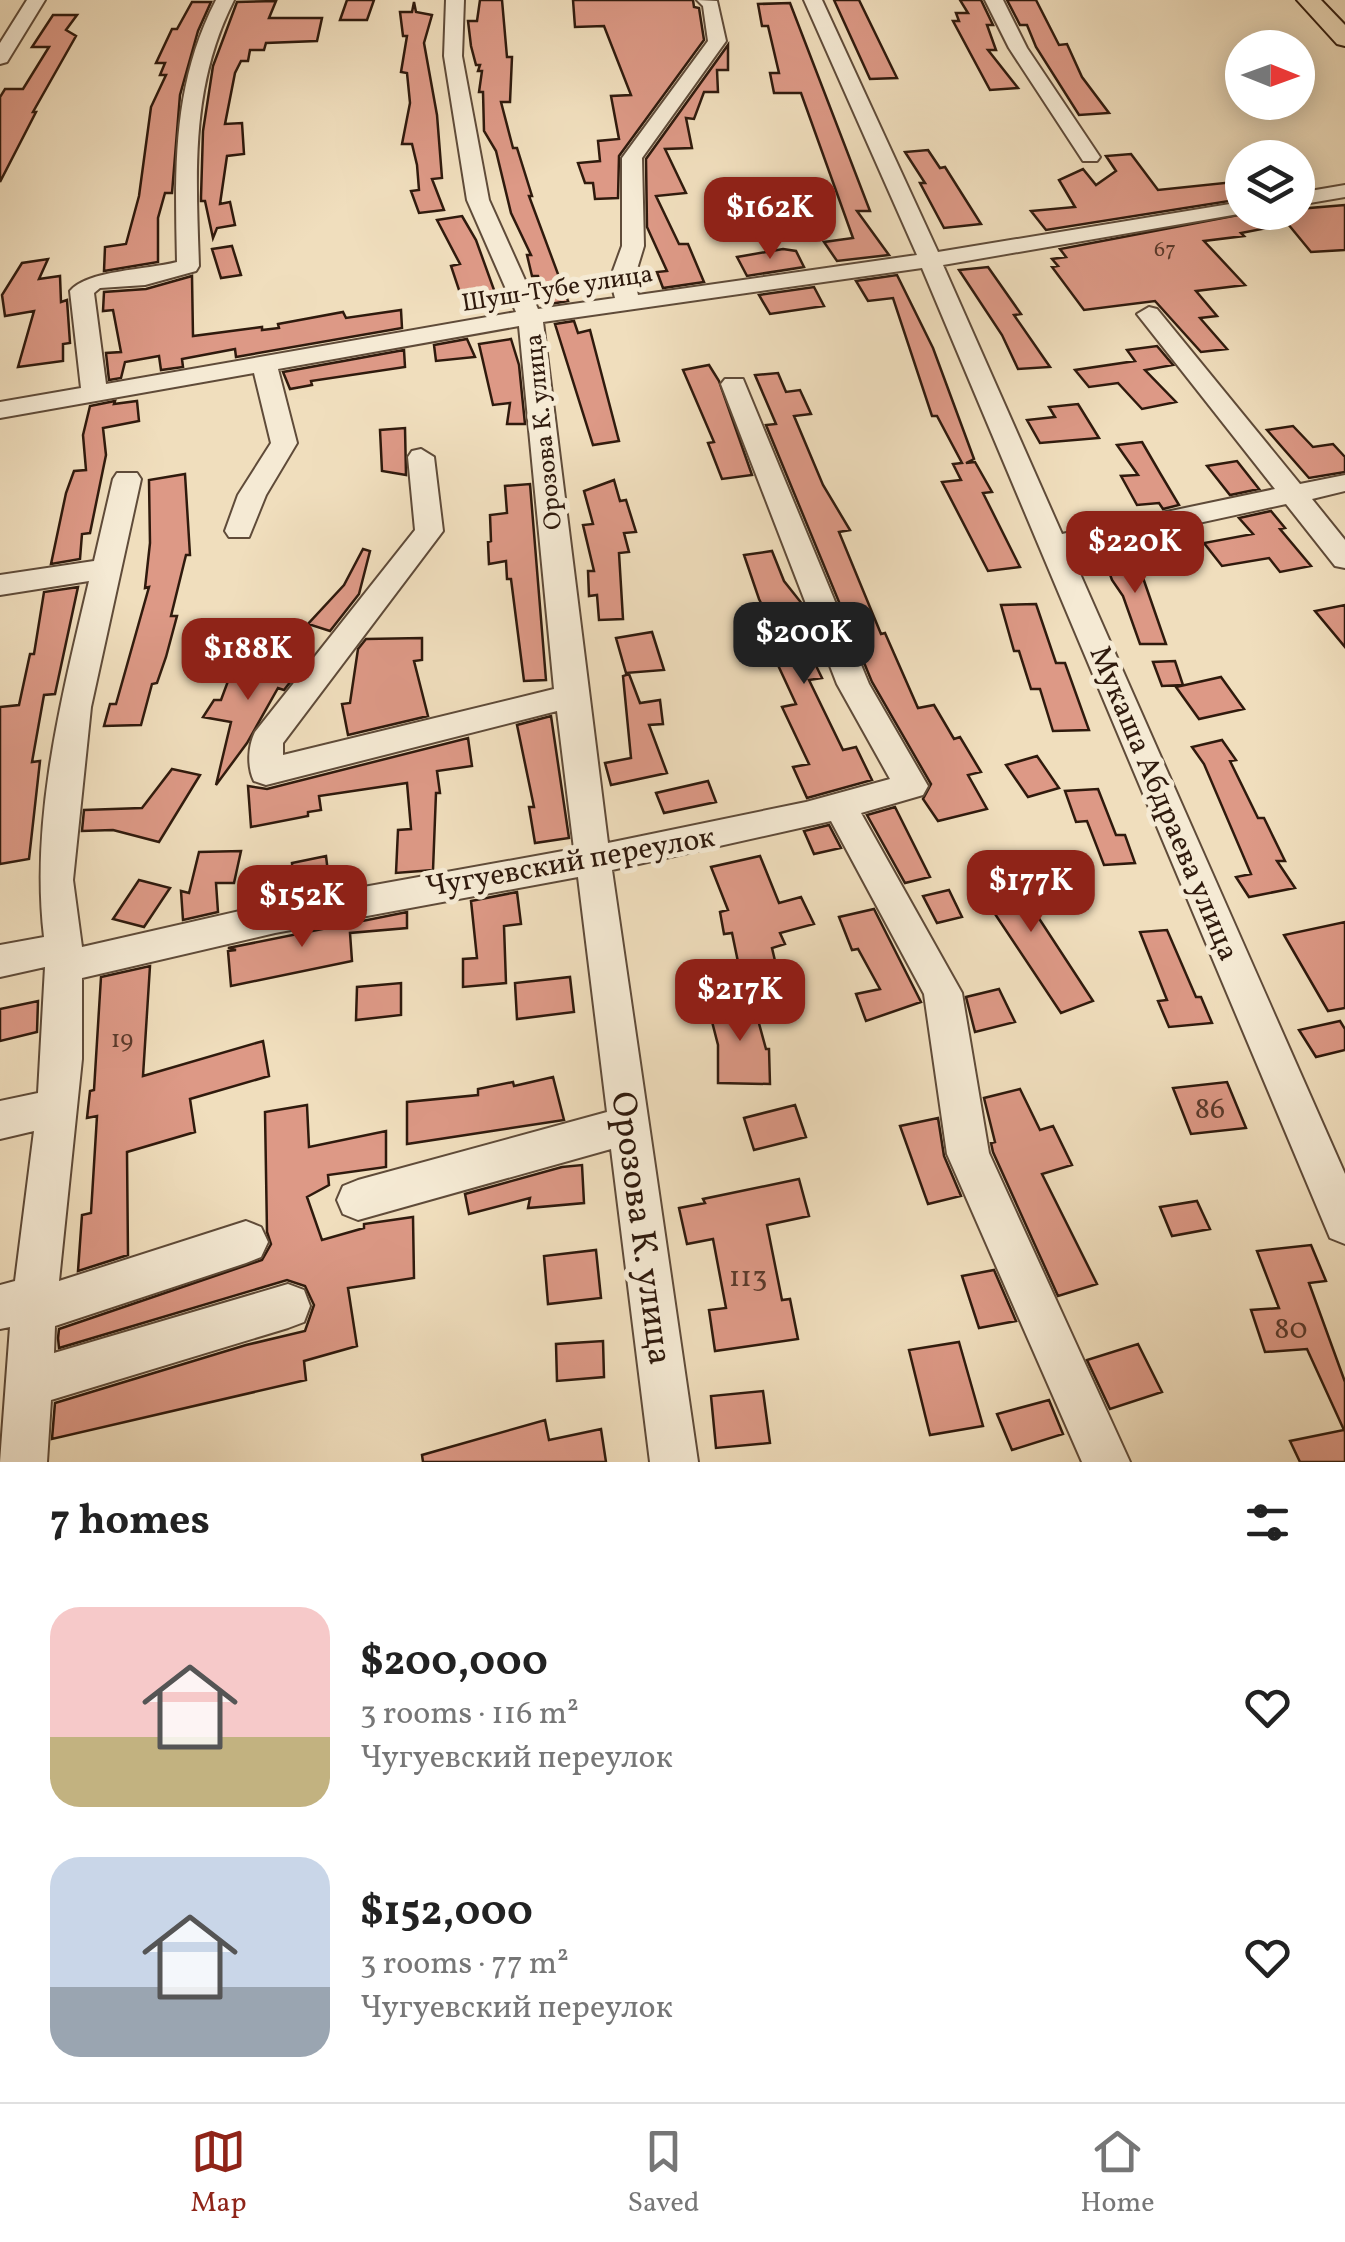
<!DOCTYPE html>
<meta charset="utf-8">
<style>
:root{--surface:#fff;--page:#f6f6f6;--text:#222;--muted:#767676;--line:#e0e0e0;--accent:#8f2418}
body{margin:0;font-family:Vollkorn,serif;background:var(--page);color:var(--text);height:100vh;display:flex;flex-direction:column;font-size:38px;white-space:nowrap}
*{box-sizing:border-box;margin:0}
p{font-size:32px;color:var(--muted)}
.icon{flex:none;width:55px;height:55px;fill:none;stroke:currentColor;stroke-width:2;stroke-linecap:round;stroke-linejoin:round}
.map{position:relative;height:1462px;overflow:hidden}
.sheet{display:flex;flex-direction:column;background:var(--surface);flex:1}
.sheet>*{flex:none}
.needle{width:65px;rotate:91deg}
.fabs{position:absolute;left:1225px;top:30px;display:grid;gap:20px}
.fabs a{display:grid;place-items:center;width:90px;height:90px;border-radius:50%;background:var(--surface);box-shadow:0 5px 25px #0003;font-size:50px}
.price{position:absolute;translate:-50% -85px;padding:0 22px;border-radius:20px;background:var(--accent);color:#fff;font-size:32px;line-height:65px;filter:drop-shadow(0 2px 5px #0008)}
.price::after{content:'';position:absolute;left:50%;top:60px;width:30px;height:22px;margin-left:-15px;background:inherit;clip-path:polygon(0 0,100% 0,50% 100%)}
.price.current{background:#222;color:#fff}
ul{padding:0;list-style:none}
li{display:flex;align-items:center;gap:30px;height:250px;padding:0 50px}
li span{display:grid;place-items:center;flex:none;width:280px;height:200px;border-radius:30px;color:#555}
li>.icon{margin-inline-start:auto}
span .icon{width:120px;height:120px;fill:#fffc;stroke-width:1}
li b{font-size:42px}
h2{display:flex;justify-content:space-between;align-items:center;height:120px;padding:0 50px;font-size:42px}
.tab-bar{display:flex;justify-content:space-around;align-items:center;height:140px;border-top:2px solid var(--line);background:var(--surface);font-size:28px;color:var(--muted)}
.tab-bar a{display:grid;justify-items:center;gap:5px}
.tab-bar .current{color:var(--accent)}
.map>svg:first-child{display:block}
.building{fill:#dd9986;stroke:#2f1a0d;stroke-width:2.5}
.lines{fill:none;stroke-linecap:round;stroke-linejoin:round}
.minor-casing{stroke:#5f4b39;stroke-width:4}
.major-casing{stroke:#2f1a0d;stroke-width:4}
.minor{fill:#f5ead4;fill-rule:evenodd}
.major{fill:#f0debd;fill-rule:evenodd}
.labels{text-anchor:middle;stroke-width:10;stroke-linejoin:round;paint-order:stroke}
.far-number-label{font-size:22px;fill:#5a3a2b}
.far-street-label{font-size:25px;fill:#2f1a0d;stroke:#f5ead4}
.number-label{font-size:25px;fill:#5a3a2b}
.street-label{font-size:30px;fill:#2f1a0d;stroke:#f5ead4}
.near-number-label{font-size:30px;fill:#5a3a2b}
.near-street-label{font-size:35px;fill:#2f1a0d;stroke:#f5ead4}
</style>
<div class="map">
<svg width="1345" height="1462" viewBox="0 0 1345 1462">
<rect width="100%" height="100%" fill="#f0debd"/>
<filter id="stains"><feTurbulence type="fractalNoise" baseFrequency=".002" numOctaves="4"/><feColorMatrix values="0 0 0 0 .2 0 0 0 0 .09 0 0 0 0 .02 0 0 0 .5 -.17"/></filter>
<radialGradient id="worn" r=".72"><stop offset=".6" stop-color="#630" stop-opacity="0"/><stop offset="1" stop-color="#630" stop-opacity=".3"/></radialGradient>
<!-- building -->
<path class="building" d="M347,0H374L367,20H340Z
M480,0H502L507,57H512L510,102H501L513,148H517L532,196H529L568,301L550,304L538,276H532L527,255H531L511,213L496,151L484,131L483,92H479L482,71H478L480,65H476L471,46L468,21H477Z
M573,0H693L694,7L699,8L704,40L619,156L618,198L595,199L593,183H585L578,163L600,161L598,141L619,139L611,96L631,95L604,26L575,27Z
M834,0H859L897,78L870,79Z
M960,0H981L993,25H987L996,50H988L1018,88L990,90L953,21H959L956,13H968Z
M1007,0H1036L1059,45L1067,44L1082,77L1109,113L1079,115L1036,47L1027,25H1020Z
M276,1L269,18H322L317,41L266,43L264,50H250L248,61H241L235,73L225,124L242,123L244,154L227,156L220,204L230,202L235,225L217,228L213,238L205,201H201V197L203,131L213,66L237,2Z
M192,2H211L198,31L180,95L172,193H165L158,218V262L104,271L105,247L126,244L139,196L151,107L166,75H160L165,63H156L172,29H177Z
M414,2L416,12L432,15L424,43L437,115L442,178L432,179L444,210L419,213L411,191L419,190L417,165L412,144H402L410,103L407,73L401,72L407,36H403L400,12H412Z
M790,3L870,211H857L889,255L837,261L824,242L853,238L801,93H774L770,73H779L768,26H762L758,4Z
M53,15H77L66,30L76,36L33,112H36L0,182V97L5,89H23L49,47H32Z
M728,45V70H717L718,92H704L694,119L686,118L692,148L665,149L686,193L656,196L679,244H688L704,282L663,288L657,272L667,271L647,227L646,159Z
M928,150L940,168L945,167L981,224L944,228L920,183H925L905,152Z
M1131,154L1158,190L1234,182L1242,190V199L1046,230L1031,211L1075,207L1059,180L1083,169L1096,185L1116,171L1106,156Z
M1345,205V250L1311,252L1288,224L1241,233L1244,236L1204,241L1245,285L1196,291L1217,316L1200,318L1227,349L1201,352L1155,301L1084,310L1052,267L1058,266L1052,259L1066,257L1060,249L1254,212H1298V209Z
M462,216L476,240L498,301L464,305L451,266L460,264L437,220Z
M232,246L241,275L221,278L212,249Z
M783,249L796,251L804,267L747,276L737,257Z
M48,259L39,279L60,276L61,302L67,300L70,343L63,344V361L18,367L34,311L5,316L2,295L22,263Z
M988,267L1021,314L1014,315L1050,367L1018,369L1002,335L959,270Z
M897,275L933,348L974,459L966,463L975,462L992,492L983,493L1020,567L988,571L942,482L961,480L953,464L962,463L937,416H932L893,298L868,301L856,281Z
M192,276L193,336L262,327V330L279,328L278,324L343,312L346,318L401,310L402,328L236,357L235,349L182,359L183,367L161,370L159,356L125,362L121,378L109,380L106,353L121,352L113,310L103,311L104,292L146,289Z
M814,287L824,306L770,314L759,295Z
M574,321L578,333L590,330L619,441L593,445L555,324Z
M467,339L475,357L436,361L434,345Z
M511,339L519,365L525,424H507L510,403L493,405L479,344Z
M1157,346L1173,365L1145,370L1176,402L1142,409L1118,383L1089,387L1075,370L1135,361L1127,350Z
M404,350L405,367L311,381L312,385L290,389L283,372Z
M709,365L719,381L752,475L722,479L708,443L714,442L683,370Z
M778,373L786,392L800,390L811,414L794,416L823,485L850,530L839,532L881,634L885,633L918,708L934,705L954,739L960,737L981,772L968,775L987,809L938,821L923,799L931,784L872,682L766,425L776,424L755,375Z
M115,401L114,404L137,401L139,421L103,428L106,455L90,533L82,534L80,559L51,564L66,493L74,471L86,470L83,435L90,406Z
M1078,404L1099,438L1040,443L1027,420L1055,417L1049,407Z
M1293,426L1313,447L1333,444L1345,457V472L1309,478L1267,430Z
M405,428L406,475L382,471L380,430Z
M1142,442L1160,473L1179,505L1163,509L1159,503L1137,505L1121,476L1138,475L1117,445Z
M1237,461L1259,489L1230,495L1207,466Z
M185,474L190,555H186L171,616H177L166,657L157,683L152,684L141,725L104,726L110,704H116L149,587L145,588L150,543L149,480Z
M614,480L620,501L626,500L636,532L624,533L629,552L619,553L623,619L599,620L597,595L589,596L588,571H594L583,525L593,524L584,491Z
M530,484L546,680L524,681L511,579H507L506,561L489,564L488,542L491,541L490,515L507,513L505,486Z
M1271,511L1285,528L1280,529L1311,566L1280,572L1269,558L1222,566L1204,543L1253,534L1239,518Z
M363,549L370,551L359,594L330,631L308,624L344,585Z
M772,551L784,581L803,605L814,634L802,637L822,678L809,680L843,750L856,747L872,780L807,798L793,767L809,764L782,707L796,704L777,663L790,661L759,599L744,555Z
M1134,552L1149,595L1166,644H1140L1123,596L1112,580L1102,553Z
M78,587L55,694L44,695L32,762L40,761L29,859L0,864V707L19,705L30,654H34L44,592Z
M1036,604L1056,663H1065L1089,730L1053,731L1040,689H1031L1019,651H1014L1001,605Z
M1345,605V647L1315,611Z
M652,632L664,670L626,673L616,638Z
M422,638V660L414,661L428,716L348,735L342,704L350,703L358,649L366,639Z
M280,659L302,667L284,690L278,688L247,743L216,785L231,722L203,717L214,700H221L234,665L274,667Z
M1175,661L1183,685L1162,686L1153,662Z
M629,674L640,703L660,700L663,724L649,725L667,773L611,785L605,763L631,758L623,676Z
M1221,677L1244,709L1199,719L1176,687Z
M551,716L569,838L535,843L529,807H534L517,725Z
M468,738L472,766L437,771L440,793H436L433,870L396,873L398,830L411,829L407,783L319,796L321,810L308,812V816L251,827L248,786L267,789Z
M1222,740L1236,760L1230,761L1258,818H1264L1285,861H1277L1295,888L1249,897L1236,877L1251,874L1204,764L1192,747Z
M1037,756L1059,788L1028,797L1006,765Z
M172,769L200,775L159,842L113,830L82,831L84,810L142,808Z
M708,781L716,802L664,813L656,793Z
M1098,789L1116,835H1125L1135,863L1104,865L1087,821L1076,822L1065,791Z
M895,807L930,877L905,883L867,815Z
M829,825L841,848L814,854L804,831Z
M241,851L234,883H216L218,912L183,920L181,891L189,893L199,852Z
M326,856L330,889L295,896L292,863Z
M760,856L779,903L801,897L814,924L780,933L785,944L772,948L780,982L743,986L732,933L724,934L720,912L728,910L711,867Z
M1015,862L1034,891L1023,894L1093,1001L1061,1013L975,884L979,883L974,876Z
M139,880L170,888L144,927L113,919Z
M949,890L962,917L937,923L923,896Z
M517,892L521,924L504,926L506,983L463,987V959L477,958L471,901Z
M874,909L921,1002L866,1021L856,994L880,989L858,949L852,950L839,917Z
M407,912V928L350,933L352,961L231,986L228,951L236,950L228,948Z
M1345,922V1008L1328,1011L1284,935Z
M1167,930L1196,997H1201L1212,1023L1169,1027L1158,1001L1167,1000L1140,932Z
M150,966L143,1076L263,1041L269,1076L190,1099L195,1132L127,1152L128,1255L78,1271L82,1215L91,1213L97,1116L87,1118L90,1091L94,1090L101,977Z
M570,977L574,1012L517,1019L515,983Z
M401,983V1015L356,1020L357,987Z
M999,989L1015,1022L975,1032L966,997Z
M752,998L766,1049H769L770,1084L718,1083V1045L708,1006Z
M38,1001L37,1032L0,1041V1009Z
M1340,1021L1345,1029V1050L1316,1057L1299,1030Z
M553,1077L564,1120L407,1144V1102L478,1095V1089L513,1082L514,1086Z
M1227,1082L1246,1128L1191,1134L1173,1088Z
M1020,1089L1040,1130L1053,1126L1072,1165L1042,1174L1097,1284L1058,1296L993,1152L991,1143L995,1142L984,1098Z
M307,1105L309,1147L386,1131V1167L328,1175L329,1185L307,1197L322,1240L364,1228V1224L413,1217L414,1278L348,1288L357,1346L304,1361L306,1380L52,1439L55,1403L246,1345L305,1331L314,1305L305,1286L287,1280L59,1348L58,1338L59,1329L262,1260L271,1244L267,1232L265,1112Z
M795,1105L806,1137L754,1150L744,1118Z
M938,1118L944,1156L961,1196L928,1204L900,1126Z
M582,1165L584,1203L528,1208L530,1198L469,1214L465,1194L562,1167Z
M799,1179L809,1216L767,1225L782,1300L790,1299L798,1339L715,1351L709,1310L726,1308L713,1239L687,1244L679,1208L705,1203L703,1199Z
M1197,1201L1210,1229L1172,1236L1160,1207Z
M1311,1245L1326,1281L1309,1283L1345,1382V1462H1300L1290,1441L1344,1430L1307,1349L1265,1352L1251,1310L1279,1308L1257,1251Z
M596,1250L601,1298L548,1304L544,1256Z
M994,1270L1016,1321L979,1328L962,1276Z
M603,1341L604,1377L557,1381L556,1344Z
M959,1342L983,1426L930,1435L909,1350Z
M1138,1344L1162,1392L1110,1409L1087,1360Z
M763,1391L770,1443L716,1448L711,1396Z
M1049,1400L1063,1434L1012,1450L997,1414Z
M545,1420L549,1440L601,1429L606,1462H423L422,1455Z"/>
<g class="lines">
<!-- minor casing -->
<g class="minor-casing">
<path id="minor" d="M27,0H45L7,62L0,64V43Z
M216,0H234C190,87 196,172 199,266L196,271L145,285L100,288L94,293L106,384L516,312L467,200L444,56L446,0H464L462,56L489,200L538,309L615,298L610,279L622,246V158L708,41L703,6L697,0L717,1L726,41L642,158L644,246L634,279L638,295L917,255L804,0H822L938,252L1242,202V212H1250L943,265L1062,534L1275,489L1137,314L1149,307L1157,309L1300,484L1345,475V491L1312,499L1345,540V568L1335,566L1286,504L1070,551L1345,1174V1244L1330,1238L922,268L543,322L608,843L806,802L890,779L837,684L721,384L725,379H743L869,684L928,786L923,795L861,813L962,993L989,1153L1130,1462H1082L947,1154L924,994L831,821L612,870L698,1462H650L611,1149L358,1220L343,1214L337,1200L343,1186L358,1180L607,1112L578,877L275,933L82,978V1059L59,1281L246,1221L261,1227L268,1242L261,1257L246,1263L55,1326L54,1353L288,1284L304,1290L310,1306L304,1322L288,1328L51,1400L47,1462H0L10,1327L0,1329V1285L15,1281L34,1131L0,1139V1101L38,1093L45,967L0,977V945L44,937C30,818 62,696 89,581L0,595V575L94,561L113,479L117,473H137L141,479L91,707L73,880L82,947L275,903L574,849L557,711L266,785L254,781C247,767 248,746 255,732L415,530L408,457L412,451L421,449L434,457L443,531L283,743V755L554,689L519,326L278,369L297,443L266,495L249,537H229L225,531L238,495L271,443L254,373L0,418V402L81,388L70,291C88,270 146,270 177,262C175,169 172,85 216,0Z
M985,0H1003L1027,48L1100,157L1097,161H1083L1009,48Z
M1345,185V197L1298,205V193Z"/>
</g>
<!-- major casing -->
<g class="major-casing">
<path id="major" d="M1297,0H1321L1345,25V46L1337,44Z"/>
</g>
<!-- minor -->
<use href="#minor" class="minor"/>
<!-- major -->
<use href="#major" class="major"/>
</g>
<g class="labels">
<!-- far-number labels -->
<g class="far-number-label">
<text x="1165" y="256">67</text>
</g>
<!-- far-street labels -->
<g class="far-street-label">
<text transform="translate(557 287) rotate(-9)" y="9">Шуш-Тубе улица</text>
<text transform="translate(542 432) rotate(-96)" y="9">Орозова К. улица</text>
</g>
<!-- number labels -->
<g class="number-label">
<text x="122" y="1047">19</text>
</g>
<!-- street labels -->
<g class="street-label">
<text transform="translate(1165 803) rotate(67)" y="10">Мукаша Абдраева улица</text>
<text transform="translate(570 861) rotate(-10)" y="10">Чугуевский переулок</text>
</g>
<!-- near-number labels -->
<g class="near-number-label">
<text x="1210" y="1118">86</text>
<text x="748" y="1286">113</text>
<text x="1291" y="1338">80</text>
</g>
<!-- near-street labels -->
<g class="near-street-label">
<text transform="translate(643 1228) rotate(82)" y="12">Орозова К. улица</text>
</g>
</g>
<rect width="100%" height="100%" filter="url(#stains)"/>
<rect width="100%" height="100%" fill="url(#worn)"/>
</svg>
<div class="fabs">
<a><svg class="needle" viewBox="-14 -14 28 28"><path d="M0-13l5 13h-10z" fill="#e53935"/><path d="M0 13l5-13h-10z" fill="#767676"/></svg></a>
<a><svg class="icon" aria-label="layers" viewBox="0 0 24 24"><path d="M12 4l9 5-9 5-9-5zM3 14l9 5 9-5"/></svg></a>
</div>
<b class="price" style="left:770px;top:262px">$162K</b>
<b class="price" style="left:1135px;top:596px">$220K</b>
<b class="price current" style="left:804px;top:687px">$200K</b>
<b class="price" style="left:248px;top:703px">$188K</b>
<b class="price" style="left:1031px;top:935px">$177K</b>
<b class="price" style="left:302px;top:950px">$152K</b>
<b class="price" style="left:740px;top:1044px">$217K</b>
</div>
<section class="sheet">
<h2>7 homes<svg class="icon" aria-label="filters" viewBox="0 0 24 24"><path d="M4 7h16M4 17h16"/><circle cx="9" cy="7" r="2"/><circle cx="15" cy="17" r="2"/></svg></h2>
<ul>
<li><span style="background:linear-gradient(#f6c9c9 65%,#c2b280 0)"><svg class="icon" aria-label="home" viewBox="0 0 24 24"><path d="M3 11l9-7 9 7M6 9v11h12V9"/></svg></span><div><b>$200,000</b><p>3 rooms · 116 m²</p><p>Чугуевский переулок</p></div><svg class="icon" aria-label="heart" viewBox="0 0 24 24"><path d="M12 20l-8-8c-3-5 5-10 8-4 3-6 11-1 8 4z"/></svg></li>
<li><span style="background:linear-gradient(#c9d6e8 65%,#9aa5b1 0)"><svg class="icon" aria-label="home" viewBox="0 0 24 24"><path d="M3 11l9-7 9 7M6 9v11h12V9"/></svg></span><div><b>$152,000</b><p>3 rooms · 77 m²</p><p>Чугуевский переулок</p></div><svg class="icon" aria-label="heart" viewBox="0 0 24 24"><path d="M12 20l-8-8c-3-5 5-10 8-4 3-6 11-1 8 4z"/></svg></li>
</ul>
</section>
<nav class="tab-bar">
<a class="current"><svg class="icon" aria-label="map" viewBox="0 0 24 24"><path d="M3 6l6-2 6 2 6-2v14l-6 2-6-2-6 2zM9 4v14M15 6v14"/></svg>Map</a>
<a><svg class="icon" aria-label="saved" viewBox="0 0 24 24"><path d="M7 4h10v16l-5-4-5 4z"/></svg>Saved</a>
<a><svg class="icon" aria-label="home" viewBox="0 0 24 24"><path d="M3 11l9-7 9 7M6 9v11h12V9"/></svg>Home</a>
</nav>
